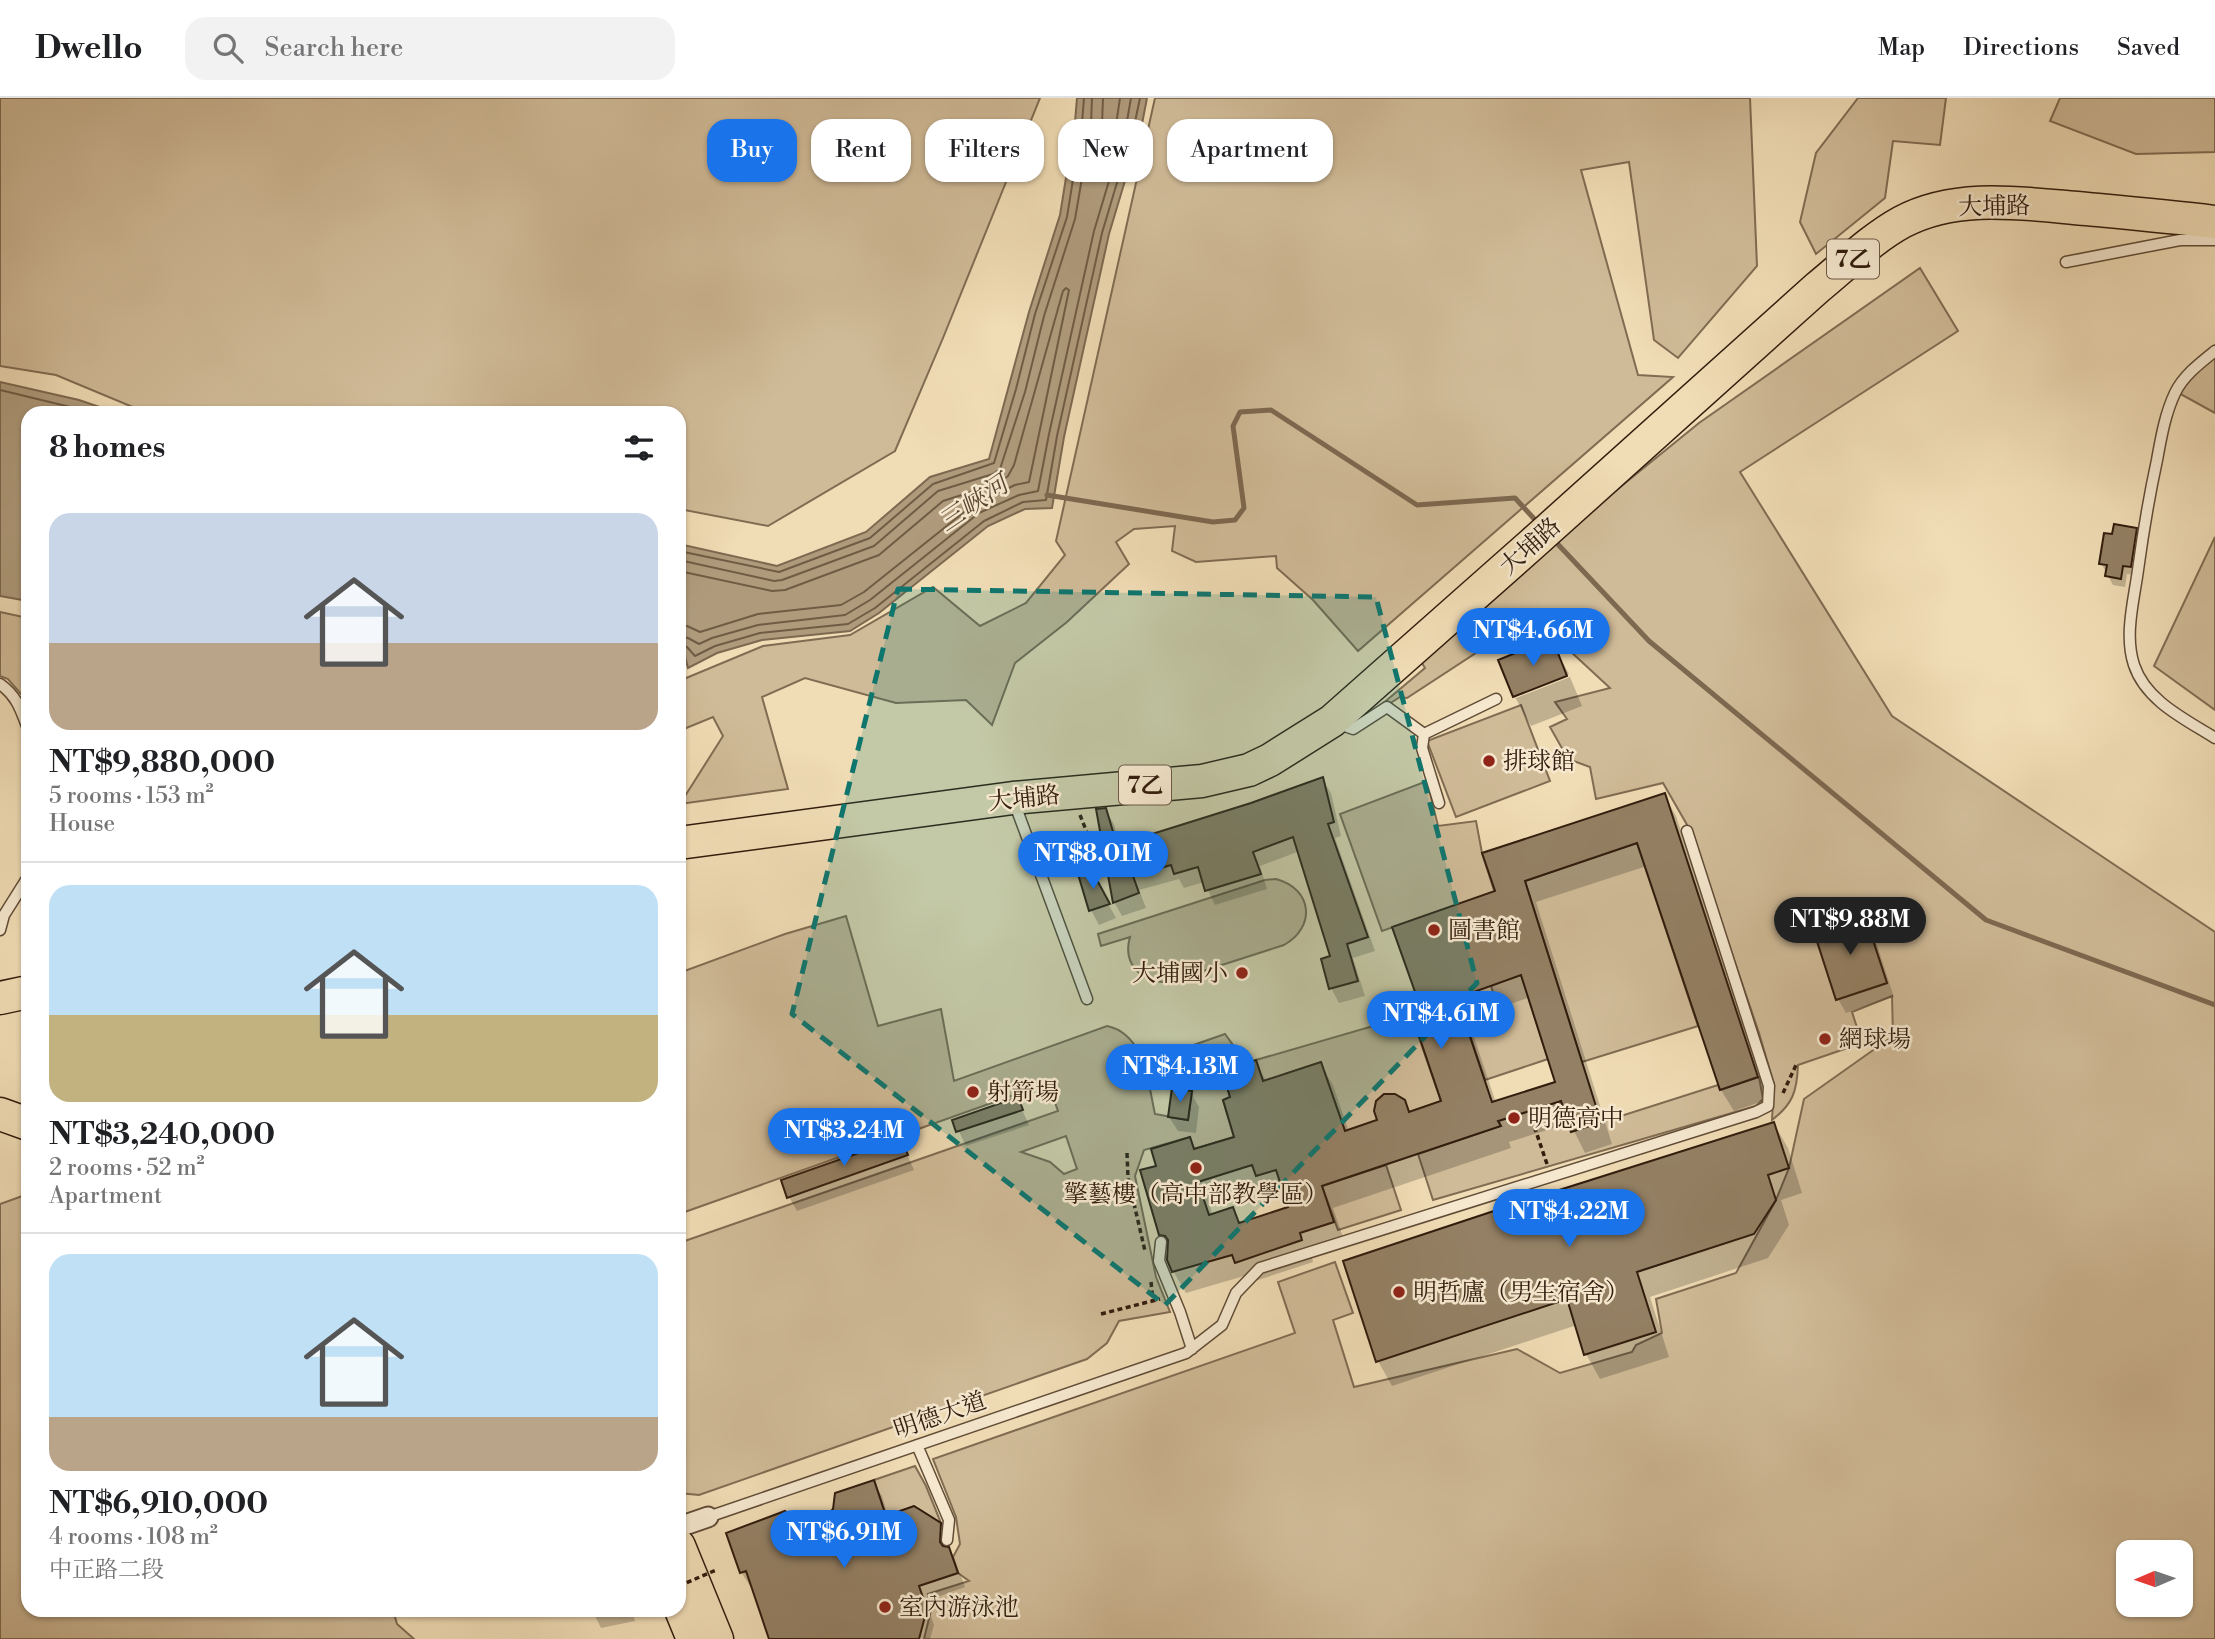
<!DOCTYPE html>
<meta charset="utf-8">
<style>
:root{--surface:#fff;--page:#f2f2f2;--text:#202124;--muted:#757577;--line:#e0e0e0;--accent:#1a73e8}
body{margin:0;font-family:"Libre Bodoni","Noto Serif TC",serif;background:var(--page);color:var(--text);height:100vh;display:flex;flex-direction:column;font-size:26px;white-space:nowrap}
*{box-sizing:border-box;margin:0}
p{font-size:23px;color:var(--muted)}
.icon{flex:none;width:38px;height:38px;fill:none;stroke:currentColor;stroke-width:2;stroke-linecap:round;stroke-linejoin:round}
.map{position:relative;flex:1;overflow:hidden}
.side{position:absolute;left:21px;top:308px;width:665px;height:1211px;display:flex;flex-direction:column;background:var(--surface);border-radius:21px;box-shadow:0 2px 5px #0004}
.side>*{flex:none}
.hud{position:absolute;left:707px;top:21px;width:665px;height:63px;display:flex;gap:14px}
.needle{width:46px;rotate:268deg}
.controls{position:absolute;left:2116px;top:1442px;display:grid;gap:14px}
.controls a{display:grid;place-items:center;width:77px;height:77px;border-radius:14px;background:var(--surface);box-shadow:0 2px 5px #0004;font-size:35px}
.price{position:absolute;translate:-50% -60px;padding:0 16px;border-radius:24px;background:var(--accent);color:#fff;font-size:23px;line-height:46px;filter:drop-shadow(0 2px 4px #0008)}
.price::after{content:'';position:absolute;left:50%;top:42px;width:21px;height:16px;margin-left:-10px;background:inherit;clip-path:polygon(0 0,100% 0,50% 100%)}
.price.on{background:#222;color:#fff}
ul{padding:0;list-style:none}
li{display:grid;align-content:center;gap:14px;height:371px;padding:0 28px}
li+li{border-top:2px solid var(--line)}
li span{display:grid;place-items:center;height:217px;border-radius:21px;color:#555}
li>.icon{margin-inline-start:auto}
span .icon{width:126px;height:126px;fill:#fffc;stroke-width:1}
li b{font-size:30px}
h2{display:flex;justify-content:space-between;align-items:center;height:84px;padding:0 28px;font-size:30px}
.pill{padding:0 24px;border-radius:21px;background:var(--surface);box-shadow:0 2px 5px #0004;font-size:24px;line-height:63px}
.pill.on{background:var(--accent);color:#fff}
header{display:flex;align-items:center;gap:42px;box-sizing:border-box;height:98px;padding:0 35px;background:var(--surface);border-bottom:2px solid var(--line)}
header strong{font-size:33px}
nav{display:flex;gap:38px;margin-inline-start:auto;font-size:24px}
.search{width:490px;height:63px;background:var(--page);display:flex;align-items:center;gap:18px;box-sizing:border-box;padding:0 24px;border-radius:21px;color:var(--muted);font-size:26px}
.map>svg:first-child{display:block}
.green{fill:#d0bb98;stroke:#806c52;stroke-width:2;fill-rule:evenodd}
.water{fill:#af9b7c;stroke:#7d6850;stroke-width:2}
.shadow{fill:#0003;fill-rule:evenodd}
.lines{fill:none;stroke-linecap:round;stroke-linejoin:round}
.shore{stroke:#705c44;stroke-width:2}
.stream{stroke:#7d6850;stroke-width:5}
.building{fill:#948064;stroke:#311c0d;stroke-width:2;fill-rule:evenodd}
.service-casing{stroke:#614c37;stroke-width:13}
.minor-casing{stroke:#614c37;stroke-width:23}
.primary-casing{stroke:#311c0d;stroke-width:35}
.path{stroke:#311c0d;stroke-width:3.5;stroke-dasharray:5 3.5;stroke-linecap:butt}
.service{stroke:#f5e8cf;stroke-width:10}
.minor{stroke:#f5e8cf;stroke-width:19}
.primary{stroke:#f0dcb5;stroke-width:32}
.path-bridge{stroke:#311c0d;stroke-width:3.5;stroke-dasharray:5 3.5;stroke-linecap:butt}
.marked{fill:#0f766e;fill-opacity:0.2;stroke:#0f766e;stroke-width:5;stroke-dasharray:14 9;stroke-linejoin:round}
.poi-dot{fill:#8f2418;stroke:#f5e8cf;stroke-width:2.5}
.labels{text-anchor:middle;stroke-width:5;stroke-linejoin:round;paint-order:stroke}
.shield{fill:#f5e8cf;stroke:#6c5947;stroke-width:2}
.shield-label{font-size:23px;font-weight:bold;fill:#311c0d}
.street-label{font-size:24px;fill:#311c0d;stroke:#f5e8cf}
.poi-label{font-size:24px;fill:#311c0d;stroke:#f5e8cf;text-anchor:start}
.water-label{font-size:26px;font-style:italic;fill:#5d4834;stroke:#f5e8cf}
</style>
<header>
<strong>Dwello</strong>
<div class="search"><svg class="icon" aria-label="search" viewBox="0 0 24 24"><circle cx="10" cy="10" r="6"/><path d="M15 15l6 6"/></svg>Search here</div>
<nav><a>Map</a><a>Directions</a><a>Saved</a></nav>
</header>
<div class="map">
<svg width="2215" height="1541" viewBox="0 0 2215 1541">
<rect width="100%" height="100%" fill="#f0dcb5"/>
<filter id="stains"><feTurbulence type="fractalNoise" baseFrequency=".00286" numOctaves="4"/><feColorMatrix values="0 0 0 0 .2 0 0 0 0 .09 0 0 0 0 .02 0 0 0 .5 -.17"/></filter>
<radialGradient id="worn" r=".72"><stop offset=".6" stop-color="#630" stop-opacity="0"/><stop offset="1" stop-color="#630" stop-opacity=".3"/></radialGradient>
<!-- green -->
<path class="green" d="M0,0H1040L943,240L895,353L768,428L679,411V315H147L56,277L0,268Z
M1155,0H1750L1757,168L1678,260L1654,242L1629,64L1581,72L1638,277L1673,279L1358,553L1313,502L1277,470L1276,458L1196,464L1172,453L1175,428L1134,431L1116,444L1129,466L1067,524L1015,565L992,627L966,602L896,605L805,580L762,599L788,691L680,706L723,638L713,619L679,633V583L763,548L850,537L933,489L980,528L1026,505L1065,457L1056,443Z
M1858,0H1946L1940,47L1893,43L1885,100L1816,156L1800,124L1816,55Z
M2060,0H2215V54L2136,56L2050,23Z
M1920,170L1958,233L1740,374L1892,618L2215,834V1541H924L931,1512L928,1496L969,1483L958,1475L953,1459L960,1446L956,1419L933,1361L1295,1235L1278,1184L1335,1164L1353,1215L1333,1222L1354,1289L1517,1251L1560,1275L1632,1254L1636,1247L1662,1235L1656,1201L1736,1175L1776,1102L1789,1070L1804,1001L1893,938L1892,898L1852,914L1862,945L1798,967C1797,993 1793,1006 1772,1022L1774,986L1759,935L1690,732L1663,685L1596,701L1590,669L1568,661L1550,629L1567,621L1555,604L1610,590L1543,528L1476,555L1407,600L1400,599L1370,618L1369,617L1425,570L1416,555L1699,325ZM1851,818L1868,827L1887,885L1836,902L1813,831ZM2128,1454H2180V1507H2128Z
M2215,247V315L2175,293Z
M2215,439V612L2154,568Z
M0,514L28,520V604L8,581L0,578Z
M1521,607L1550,683L1456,719L1427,643Z
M1427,683L1438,728L1476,723L1482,755L1548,961L1485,982L1461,910L1495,900L1491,888L1500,884L1471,802L1382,833L1340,716Z
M1637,745L1698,928L1582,964L1525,783Z
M1276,781C1313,791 1316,829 1284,847L1169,884C1142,886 1122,866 1130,839L1101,848L1098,836L1265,782Z
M846,818L878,928L941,911L954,983L1107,928C1145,936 1148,985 1155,1016L1188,1022L1192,993L1172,990L1165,957L1225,936L1246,965L1223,973L1230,999L1223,1002L1234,1039L1194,1051L1190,1039L1144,1052L1135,1078L1156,1179L1170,1214L1119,1223L1107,1245L1087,1261L699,1397L679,1395V1145L1058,1013L1048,985L679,1116V875L785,836ZM1066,1038L1077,1071L1064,1076L1050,1064L1021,1054Z
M1411,917L1441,1003L1409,1014C1404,1000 1399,996 1384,996L1376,1003L1377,1022L1345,1033L1321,964L1285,976L1284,1047L1256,962Z
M1759,979L1763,1001L1756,1008L1433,1102L1418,1056L1500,1028L1499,1023L1561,1003L1571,1034L1718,987L1720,992Z
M1386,1067L1401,1112L1338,1132L1322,1088Z
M28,1096V1512H393L397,1526L414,1541H0V1106Z
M915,1368L926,1388L941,1425L914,1408L886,1418L874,1382Z"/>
<!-- water -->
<path class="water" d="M1077,0H1147L1142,26L1109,136L1064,339L1052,410L1025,411L988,428L879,515L850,533L762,542L717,555L688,570L684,555L679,553V446L777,468L866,434L930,379L989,361L1029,214L1060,117L1075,24Z
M0,284L79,302L117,315H28V503L0,498Z"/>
<!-- shadow -->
<path class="shadow" d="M2136,432L2141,441L2135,477L2127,476L2125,489L2113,487L2101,465L2114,438Z
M1551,543L1569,576L1516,596V600L1570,579L1582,608L1531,628L1515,599L1500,563Z
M1322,681L1331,695L1341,738L1335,740L1375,853L1353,860L1365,898L1339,905L1331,890L1332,859L1300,753L1260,768L1267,791L1215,807L1204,784L1184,790L1179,781L1139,792L1146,810L1122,818L1114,804L1105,712L1114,726L1120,748L1252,707Z
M1664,697L1676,718L1769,1001L1734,1013L1721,992L1647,768L1536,804L1612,1046L1585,1055L1570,1025L1509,1044L1511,1050L1333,1110L1345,1145L1311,1156L1313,1164L1249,1185L1244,1178L1186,1195L1173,1173L1169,1151L1161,1136L1158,1069L1189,1041L1195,1052L1236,1040L1233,1001L1255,964L1267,984L1320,966L1333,987L1349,1034L1380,1024L1404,1003L1411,1015L1444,1004L1427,924L1497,794ZM1530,899L1557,985L1496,1005L1468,921ZM1264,1088L1270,1099L1285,1094L1290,1110L1241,1126L1232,1111L1213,1117L1209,1106Z
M1090,774L1116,820L1099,827L1091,812L1080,777Z
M1867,829L1876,844L1894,899L1846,915L1838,901Z
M1191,995L1199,1009L1196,1035L1178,1033L1169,1019Z
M1017,1001L1029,1027L966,1048L954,1023Z
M1774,1026L1788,1050L1802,1095L1781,1102L1789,1127L1768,1160L1650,1199L1669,1259L1600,1281L1586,1256L1577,1227L1392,1288L1378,1263Z
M901,1042L914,1072L797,1113L789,1099Z
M873,1384L882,1398L888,1419L939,1426L948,1441V1450L956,1465L965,1489L926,1503L934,1527L930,1541H771L752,1487L750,1488L741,1474L799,1426L821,1425Z
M592,1512H632L635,1523L601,1530Z"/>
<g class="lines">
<!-- shore -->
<path class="shore" d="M1103,0L1102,27L1095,69L1098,72L1102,70L1117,20L1120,0
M0,292L95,315
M679,453L779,474L870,440L933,386L994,365L1016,291L1035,216L1067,119L1082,25L1084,0
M679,462L774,483L782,482L874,448L938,393L993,376L1000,371L1025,294L1044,218L1075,121L1091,27L1092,0
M679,473L772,493L785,492L879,457L943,403L999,385L1008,378L1014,367L1063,193L1066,190L1069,192L1029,384L1015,387L973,407L864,494L841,507L758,516L700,534L687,528H679
M679,538L688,540L699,546L712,540L758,527L845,517L870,502L979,415L1019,397L1038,393L1049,336L1094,133L1127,23L1131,0
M679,547L687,549L695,558L715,548L760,535L848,526L875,510L984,423L1023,404L1046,402L1057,338L1102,135L1135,24L1140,0"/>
<!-- stream -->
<path class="stream" d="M1047,397L1213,424L1235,422L1244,410L1233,328L1240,314L1271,312L1417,407L1515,400L1538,425
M1552,440L1649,543L1986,822L2215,907"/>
</g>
<!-- building -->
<path class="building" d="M2114,426L2137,430L2131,469L2123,468L2121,481L2105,478L2107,467L2099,466L2104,435L2112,436Z
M1552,540L1567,578L1513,599L1498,562Z
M1323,679L1334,724L1328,726L1368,839L1347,846L1358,883L1329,891L1321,861L1330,858L1293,739L1253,754L1261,776L1205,793L1198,769L1174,776L1171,767L1133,778L1139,795L1113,805L1096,711L1106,710L1117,747L1251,705Z
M1665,695L1758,979L1720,992L1637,745L1525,783L1601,1024L1571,1034L1561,1003L1498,1023L1501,1028L1322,1088L1334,1124L1300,1135L1302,1142L1235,1165L1232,1157L1172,1174L1167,1162L1168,1142L1165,1138L1159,1137L1140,1072L1156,1068L1151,1051L1190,1039L1194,1051L1234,1039L1223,1002L1230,999L1222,973L1256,962L1263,983L1321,964L1345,1033L1377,1022L1374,1013L1376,1003L1384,996H1395L1405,1002L1409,1014L1441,1003L1415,926L1425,922L1392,829L1495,793L1482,755ZM1521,877L1555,984L1492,1004L1457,900ZM1252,1067L1256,1078L1276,1072L1288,1109L1239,1125L1233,1109L1209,1117L1198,1084Z
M1091,771L1110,806L1089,813L1078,776Z
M1851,818L1868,827L1887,885L1836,902L1813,831Z
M1172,990L1192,993L1188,1022L1168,1019Z
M1018,999L1023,1012L956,1034L952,1022Z
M1774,1024L1789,1070L1768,1077L1776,1102L1754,1136L1637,1174L1656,1234L1584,1257L1567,1201L1376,1264L1343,1163L1515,1106Z
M901,1040L908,1057L787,1100L781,1082Z
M874,1382L886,1418L914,1408L941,1425L940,1444L943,1448L949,1449L958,1475L919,1488L927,1511L919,1541H769L746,1473L740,1475L726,1435L785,1413L800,1424H821L833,1411L835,1395Z"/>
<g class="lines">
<!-- service casing -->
<g class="service-casing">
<path id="service" d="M2066,164L2180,142H2215
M2215,253C2200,265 2183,278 2175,295C2165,316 2161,340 2157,362C2149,399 2143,435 2138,472C2134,502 2124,537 2134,567C2146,603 2185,621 2215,640
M0,586C17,598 21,612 28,631
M1339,626L1353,631L1387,609L1424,636L1496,601
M1424,636L1422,650L1439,705
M1014,704L1087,901
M0,832L4,817L28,779
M1161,1144L1159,1163L1180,1214L1192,1251
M917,1347L949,1422L947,1442
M708,1419L1186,1255L1222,1227L1236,1195L1260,1170L1756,1014L1768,1008L1769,988L1687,733"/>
</g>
<!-- minor casing -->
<g class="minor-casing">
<path id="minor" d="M679,1429L708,1419"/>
</g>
<!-- primary casing -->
<g class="primary-casing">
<path id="primary" d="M679,745L1013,700L1202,683L1249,672L1270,662L1332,623L1532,446L1817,190C1844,168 1871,141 1902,124C1958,94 2026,106 2087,111C2129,115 2172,119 2215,124
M0,900L28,894
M0,1016L28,1026
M679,1448L717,1541
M679,1507L693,1541"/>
</g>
<!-- path -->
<path class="path" d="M1080,717L1090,742
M1783,995L1797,965
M1529,1013L1547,1066
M1127,1055L1128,1080L1145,1153
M1151,1184L1153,1203
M1101,1216L1160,1201"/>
<!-- service -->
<use href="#service" class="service"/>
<!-- minor -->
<use href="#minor" class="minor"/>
<!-- primary -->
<use href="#primary" class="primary"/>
<!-- path-bridge -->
<path class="path-bridge" d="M679,1488L716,1472"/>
</g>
<!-- marked area -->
<path class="marked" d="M898,491L1376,499L1477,885L1165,1207L792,916Z"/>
<!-- markers -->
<g class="poi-dot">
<circle cx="1489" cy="663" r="7"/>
<circle cx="1434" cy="832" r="7"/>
<circle cx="1242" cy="875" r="7"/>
<circle cx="1825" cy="941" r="7"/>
<circle cx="973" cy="994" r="7"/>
<circle cx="1514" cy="1020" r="7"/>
<circle cx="1196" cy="1070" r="7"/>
<circle cx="1399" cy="1194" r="7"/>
<circle cx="885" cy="1509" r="7"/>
</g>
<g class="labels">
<!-- shield labels -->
<g class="shield">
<rect x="1827" y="141.5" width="52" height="39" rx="5"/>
<rect x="1119" y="667.5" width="52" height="39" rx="5"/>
</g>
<g class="shield-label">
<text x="1853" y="169">7乙</text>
<text x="1145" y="695">7乙</text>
</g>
<!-- street labels -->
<g class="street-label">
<text transform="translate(1994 108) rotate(-1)" y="8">大埔路</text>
<text transform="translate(1530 448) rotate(-42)" y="8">大埔路</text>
<text transform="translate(1024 700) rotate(-6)" y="8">大埔路</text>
<text transform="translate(940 1317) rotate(-19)" y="8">明德大道</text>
</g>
<!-- poi labels -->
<g class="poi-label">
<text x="1503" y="671">排球館</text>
<text x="1448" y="840">圖書館</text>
<text x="1228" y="883" text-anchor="end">大埔國小</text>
<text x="1839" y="949">網球場</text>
<text x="987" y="1002">射箭場</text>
<text x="1528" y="1028">明德高中</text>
<text x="1196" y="1104" text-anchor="middle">擎藝樓（高中部教學區）</text>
<text x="1413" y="1202">明哲廬（男生宿舍）</text>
<text x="899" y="1517">室內游泳池</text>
</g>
<!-- water labels -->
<g class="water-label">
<text transform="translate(973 405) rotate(-34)" y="9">三峽河</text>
</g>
</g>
<rect width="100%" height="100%" filter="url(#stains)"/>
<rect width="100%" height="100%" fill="url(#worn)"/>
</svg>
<div class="controls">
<a><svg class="needle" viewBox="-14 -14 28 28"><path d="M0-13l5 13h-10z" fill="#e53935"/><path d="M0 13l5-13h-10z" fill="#757577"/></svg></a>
</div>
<b class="price" style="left:1533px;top:570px">NT$4.66M</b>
<b class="price" style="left:1093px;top:793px">NT$8.01M</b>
<b class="price on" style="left:1850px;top:859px">NT$9.88M</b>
<b class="price" style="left:1441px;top:953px">NT$4.61M</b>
<b class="price" style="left:1180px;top:1006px">NT$4.13M</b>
<b class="price" style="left:844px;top:1070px">NT$3.24M</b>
<b class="price" style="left:1569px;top:1151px">NT$4.22M</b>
<b class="price" style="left:844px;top:1472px">NT$6.91M</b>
<div class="hud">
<a class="pill on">Buy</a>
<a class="pill">Rent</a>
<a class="pill">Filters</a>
<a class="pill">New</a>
<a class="pill">Apartment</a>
</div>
<section class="side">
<h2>8 homes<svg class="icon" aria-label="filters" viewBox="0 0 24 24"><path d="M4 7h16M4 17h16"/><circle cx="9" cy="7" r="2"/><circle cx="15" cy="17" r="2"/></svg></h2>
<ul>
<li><span style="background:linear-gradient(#c9d6e8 60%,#b9a48a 0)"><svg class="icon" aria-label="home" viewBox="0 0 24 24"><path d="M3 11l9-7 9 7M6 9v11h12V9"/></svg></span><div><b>NT$9,880,000</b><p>5 rooms · 153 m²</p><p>House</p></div></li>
<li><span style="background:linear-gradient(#bfe0f5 60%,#c2b280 0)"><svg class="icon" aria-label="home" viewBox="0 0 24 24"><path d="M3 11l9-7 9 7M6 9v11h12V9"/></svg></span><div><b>NT$3,240,000</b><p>2 rooms · 52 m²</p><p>Apartment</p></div></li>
<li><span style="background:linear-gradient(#bfe0f5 75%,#b9a48a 0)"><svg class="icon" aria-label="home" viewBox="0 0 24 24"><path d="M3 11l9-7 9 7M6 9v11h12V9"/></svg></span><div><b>NT$6,910,000</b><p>4 rooms · 108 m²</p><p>中正路二段</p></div></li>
</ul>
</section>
</div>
